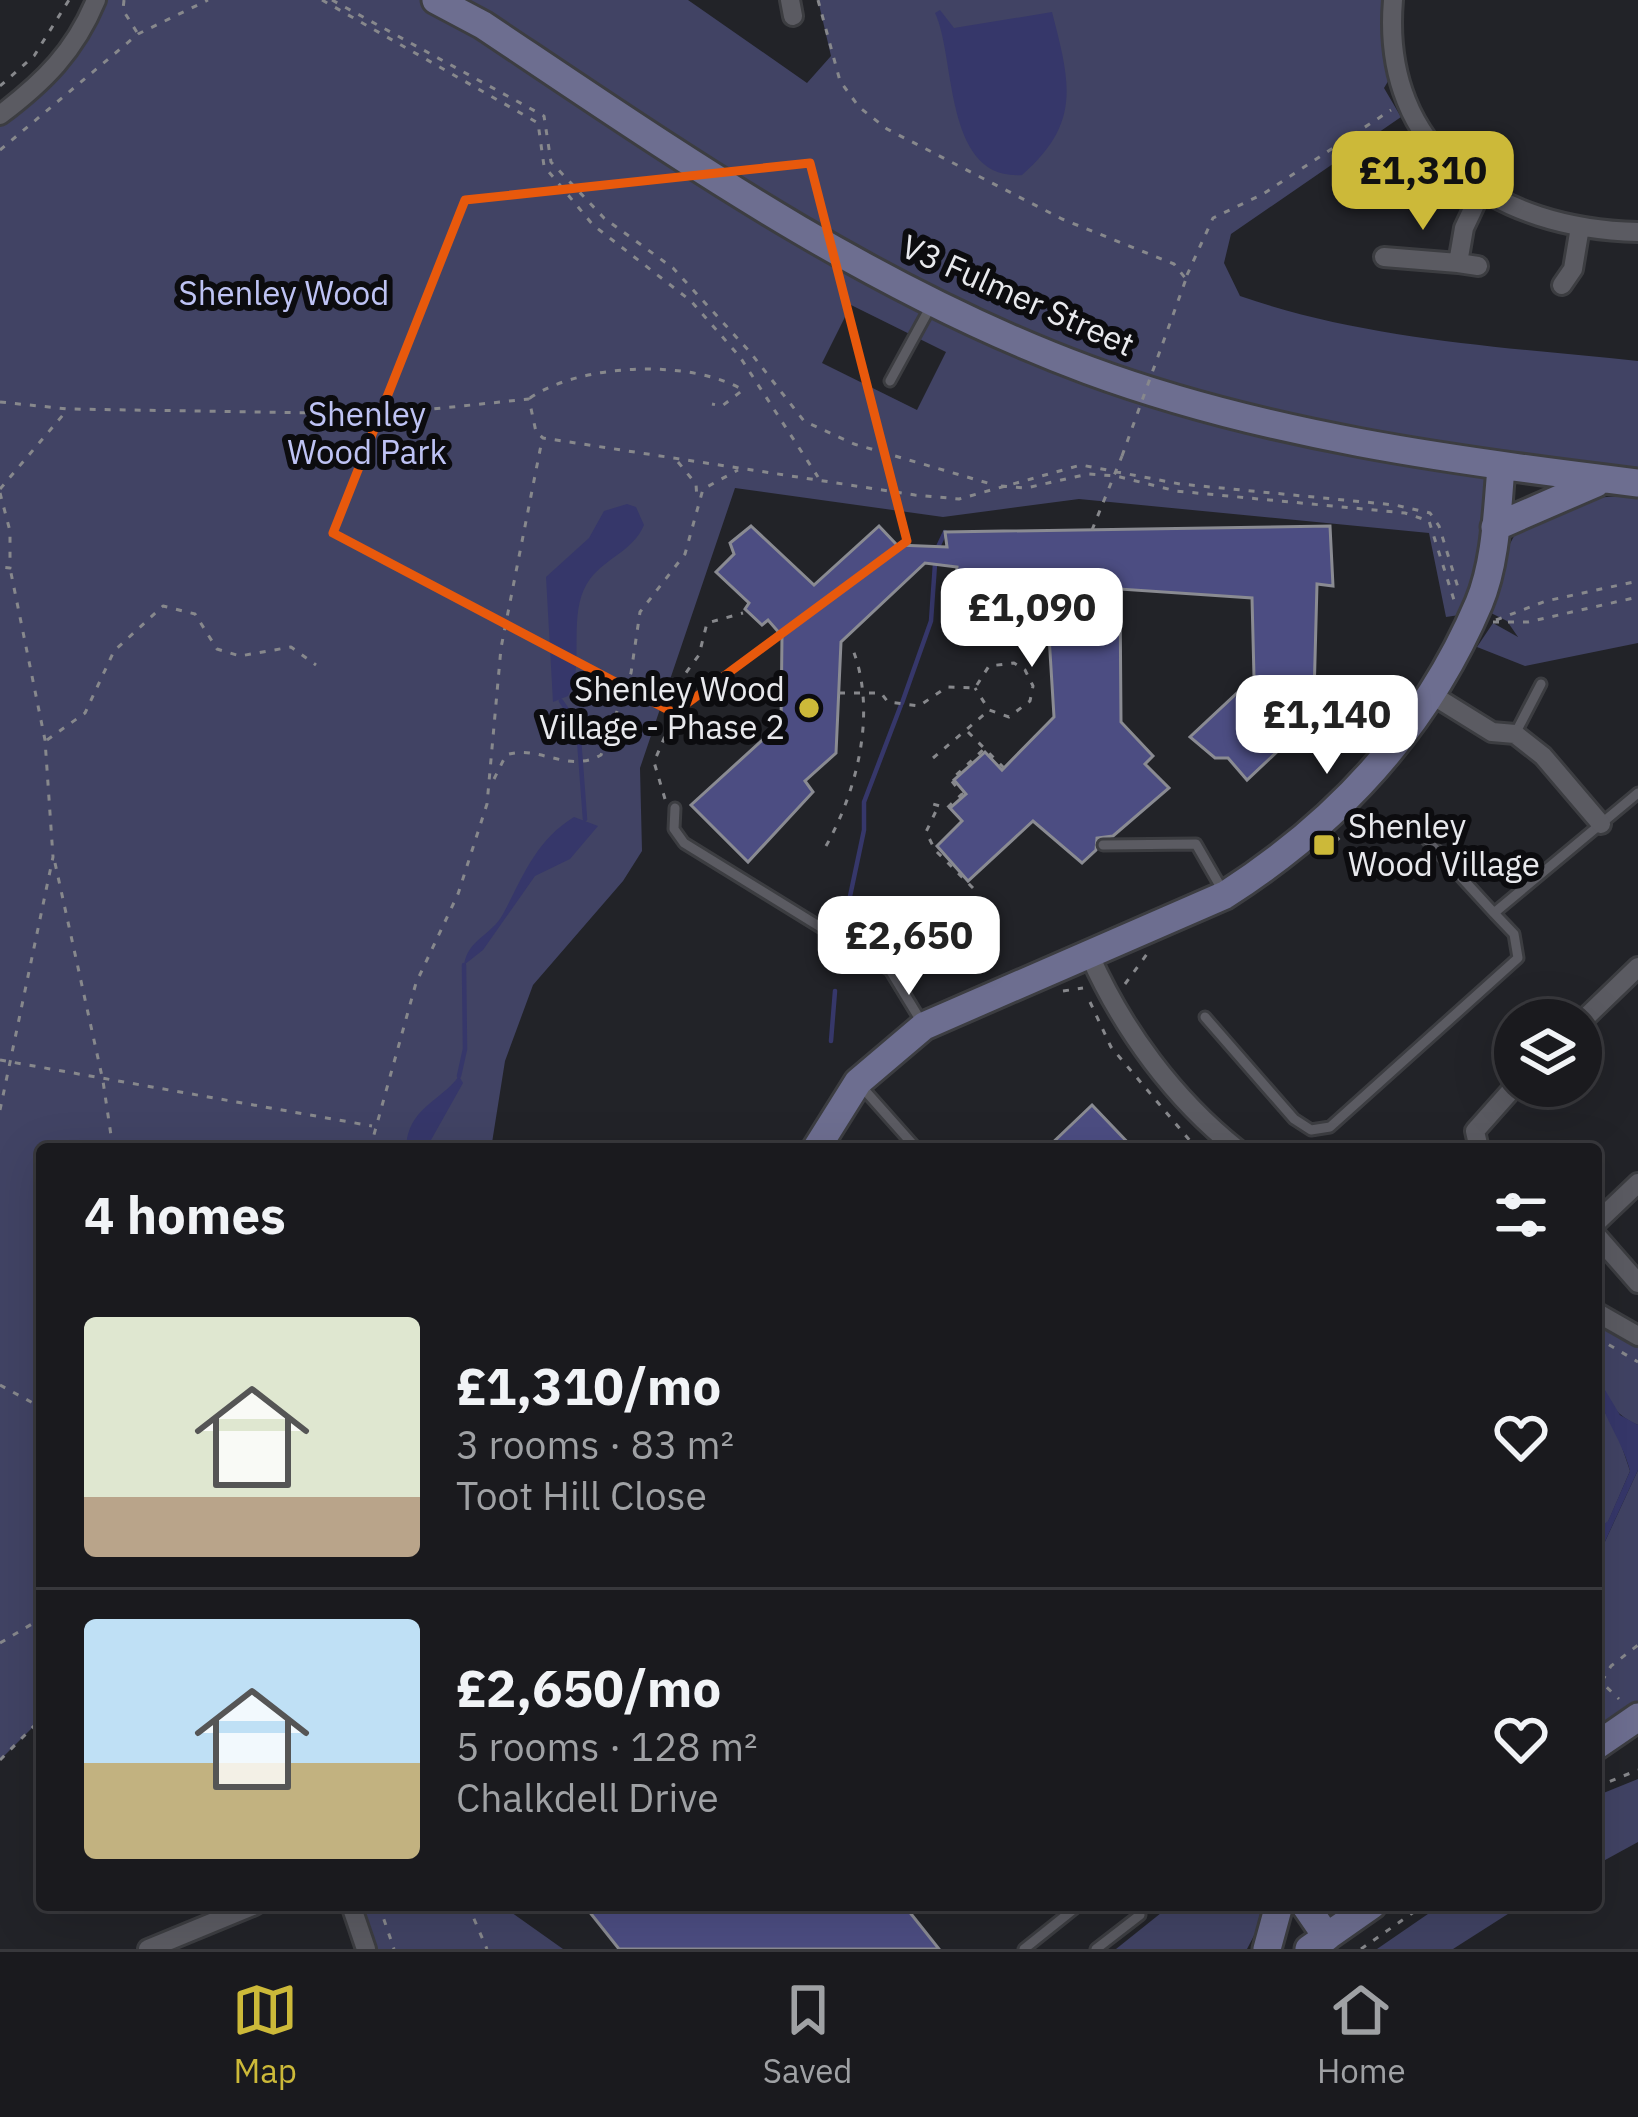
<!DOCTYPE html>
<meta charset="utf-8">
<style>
:root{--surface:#1a1a1e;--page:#232327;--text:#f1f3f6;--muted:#9fa1a4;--line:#38383c;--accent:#ccb939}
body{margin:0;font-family:"IBM Plex Sans",sans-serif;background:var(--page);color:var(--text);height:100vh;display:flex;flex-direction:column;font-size:45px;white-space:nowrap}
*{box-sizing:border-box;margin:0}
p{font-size:39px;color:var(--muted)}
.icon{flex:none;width:66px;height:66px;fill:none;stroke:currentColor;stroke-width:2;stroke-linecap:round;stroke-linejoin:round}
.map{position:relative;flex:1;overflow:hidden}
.panel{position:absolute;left:36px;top:1143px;width:1566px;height:768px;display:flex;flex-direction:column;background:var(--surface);border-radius:12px;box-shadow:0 12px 48px #0002,0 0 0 3px var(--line)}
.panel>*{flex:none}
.buttons{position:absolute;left:1494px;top:999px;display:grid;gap:24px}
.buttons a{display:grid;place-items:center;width:108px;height:108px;border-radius:50%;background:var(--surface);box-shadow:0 12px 48px #0002,0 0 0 3px var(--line);font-size:60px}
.price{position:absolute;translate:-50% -102px;padding:0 27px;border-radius:24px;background:#fff;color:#222;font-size:39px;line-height:78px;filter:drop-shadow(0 3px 6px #0008)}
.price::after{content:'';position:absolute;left:50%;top:72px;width:36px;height:27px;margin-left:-18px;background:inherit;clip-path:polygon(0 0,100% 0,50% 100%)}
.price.active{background:var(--accent);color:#111}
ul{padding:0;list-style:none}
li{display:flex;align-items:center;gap:36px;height:300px;padding:0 48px}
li+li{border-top:3px solid var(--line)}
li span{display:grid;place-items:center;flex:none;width:336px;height:240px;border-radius:12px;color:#555}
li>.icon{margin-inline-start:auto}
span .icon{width:144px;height:144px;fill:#fffc;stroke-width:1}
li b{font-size:51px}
h2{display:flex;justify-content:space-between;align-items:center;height:144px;padding:0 48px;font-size:51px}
.tab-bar{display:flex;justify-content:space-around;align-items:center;height:168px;border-top:3px solid var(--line);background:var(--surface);font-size:33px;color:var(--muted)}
.tab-bar a{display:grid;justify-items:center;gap:6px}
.tab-bar .active{color:var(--accent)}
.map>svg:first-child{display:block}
.green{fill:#414364;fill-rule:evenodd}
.water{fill:#36376a}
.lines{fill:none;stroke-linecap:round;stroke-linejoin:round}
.stream{stroke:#36376a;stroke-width:4.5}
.building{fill:#4c4d82;stroke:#8a8b92;stroke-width:3}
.lane-casing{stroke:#3c3d41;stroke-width:15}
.street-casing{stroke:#3c3d41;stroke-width:24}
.secondary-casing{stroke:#3c3d41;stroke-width:33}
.path{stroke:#87888c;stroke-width:3;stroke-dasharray:6 9;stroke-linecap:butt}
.lane{stroke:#5b5b62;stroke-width:9}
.street{stroke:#5b5b62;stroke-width:18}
.secondary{stroke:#6d6e90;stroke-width:27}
.path-bridge{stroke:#87888c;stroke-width:3;stroke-dasharray:6 9;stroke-linecap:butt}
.marked{fill:none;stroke:#e8590c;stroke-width:9;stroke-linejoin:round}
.poi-dot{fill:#ccb939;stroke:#0c0c0f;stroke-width:4.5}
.labels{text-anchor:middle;stroke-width:12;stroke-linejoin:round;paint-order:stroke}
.park-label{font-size:33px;fill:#bec3f4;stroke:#0c0c0f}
.street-label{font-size:33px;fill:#e8e9ed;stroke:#0c0c0f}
.poi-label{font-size:33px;fill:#e8e9ed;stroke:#0c0c0f;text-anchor:end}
</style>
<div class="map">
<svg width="1638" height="1949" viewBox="0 0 1638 1949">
<rect width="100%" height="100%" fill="#222328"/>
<!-- green -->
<path class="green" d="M96,0H436L799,232L1086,369L1136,403L1214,412L957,304L797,218L467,0H688L807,83L831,56L818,0H1393L1384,41L1390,78L1384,88L1401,117L1231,234L1224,263L1240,296C1367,340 1505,347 1638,361V470L1501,468L1473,613L1446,617L1429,533L1079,499L943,517L735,488L640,768L642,851L623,881L533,985L505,1061L491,1149H42V1718L0,1760V115ZM851,305L946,352L917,410L822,363Z
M1638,497V643L1525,666L1477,647L1493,623L1518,637L1507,621L1487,611C1495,588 1501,559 1513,538C1533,505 1603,493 1638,497Z
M1596,1312L1638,1336V1425C1593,1407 1596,1353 1596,1312Z
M1596,1402L1614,1423L1630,1471L1608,1522L1596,1531Z
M1638,1470V1717L1596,1746V1561Z
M1638,1779V1842L1596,1865V1796Z
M351,1905H501L563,1949H366Z
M1171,1905H1270L1247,1949H1116Z
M1441,1905H1522L1453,1949H1377Z"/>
<!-- water -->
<path class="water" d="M940,10L954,28L1052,12C1070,82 1082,123 1022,175C943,181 956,56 935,13Z
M627,504L636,507L644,525C633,551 607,557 590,579C569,607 581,650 574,683L568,696L553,702L546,577L589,538L604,511Z
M574,817L598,826L570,859L535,876L483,950L464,965C468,939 491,936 503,914C523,877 535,841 574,817Z
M459,1076L463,1083L426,1149H406C407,1108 440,1102 459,1076Z
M1596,1375L1620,1415L1638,1425V1470L1596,1561V1531L1608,1521L1630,1471C1621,1435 1596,1410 1596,1375Z"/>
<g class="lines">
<!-- stream -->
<path class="stream" d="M938,547L945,532
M561,701L578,726L585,819
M902,703L931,621L935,564
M845,920L864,830V802L901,705
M831,1041L835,991
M459,1076L465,1049L464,965"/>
</g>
<!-- building -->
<path class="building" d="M751,526L814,585L879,526L897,545L947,547L945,532L1330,526L1333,586L1317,584L1314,697L1291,725L1298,732L1247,780L1228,758H1215L1190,737L1254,677L1252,598L1120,589L1121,722L1153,756L1145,764L1169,788L1113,836L1097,838L1096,850L1082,863L1033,821L968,881L937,846L962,821L950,808L966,794L954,780L985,752L1002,770L1054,717L1046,587L955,589L957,567L925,563L841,642L836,753L805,781L813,792L748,862L691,805L781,723L782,636L768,620L762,625L745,609L749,603L716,572L734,554L730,543Z
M1092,1105L1134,1149H1046Z
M584,1905H904L939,1949H619Z"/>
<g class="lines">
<!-- lane casing -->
<g class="lane-casing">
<path id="lane" d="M1348,161L1371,150L1410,155L1428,142
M890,381L931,306
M1515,734L1541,684
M675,808L674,829L684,843L890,970L921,1021
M1417,829L1494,913
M1103,845L1196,844L1223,891
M1205,1017L1294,1119L1311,1130L1330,1127L1518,958L1514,934L1494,913L1638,793
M861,1086L917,1149
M1024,1949L1079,1905
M1096,1949L1140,1915L1132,1905"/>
</g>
<!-- street casing -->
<g class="street-casing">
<path id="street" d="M790,0L793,16
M1393,0C1380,153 1498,229 1638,232
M0,115C44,82 75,51 96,0
M1384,257L1458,263
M1478,266L1458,263L1464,228L1480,194
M1562,285L1573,269L1580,227
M1434,696L1492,732L1515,734L1543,756L1601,824
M1090,956C1123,1030 1174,1099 1237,1149
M1581,1022L1638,967
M1479,1149L1475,1131L1515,1086
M1596,1223L1638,1183
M1596,1235L1638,1283
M1596,1312L1638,1336
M351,1905L366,1949
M148,1949L255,1905"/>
</g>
<!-- secondary casing -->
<g class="secondary-casing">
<path id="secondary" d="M436,0L483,25C676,154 869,289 1088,370C1264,435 1454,461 1638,483
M1495,527L1596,483
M816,1149L858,1082L924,1026L1225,895C1339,822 1426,728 1479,603C1496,562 1497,512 1501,468
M1596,1746L1638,1717
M1305,1905L1327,1937
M1267,1949L1279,1905
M1309,1949L1372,1905"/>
</g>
<!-- path -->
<path class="path" d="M124,0L123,10L138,34
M322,0L538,123L544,166L593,225L691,301L740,357L818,477
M332,0L544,116L551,162L604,218L673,268L750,352L804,421L854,444L991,484
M818,0L840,81L859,107L887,129L1062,219L1174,264L1186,279
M0,86L34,56L69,0
M0,150L138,34L208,0
M1187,275L1213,218L1263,194L1391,110
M530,398C581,363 691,359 743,390L722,406L712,404
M0,402L68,409L385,414L529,399L536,432L543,438L915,495L959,499L1081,465L1180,484L1395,505L1430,513L1439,526L1460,594
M678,462L696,484L697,499
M1001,486L1026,488L1088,474L1116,476L1176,491L1405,513L1429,521L1454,600
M0,489L68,409
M0,493L10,531V568L0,567
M1092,530L1122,456
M1496,620L1546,601L1638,581
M1493,622H1528L1638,597
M688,687L781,690
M839,693H881L888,702L919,706L947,687L975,688L989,666L1014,663L1025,670L1033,686L1030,701L1009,717L989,710L975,688
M968,732L1004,768
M47,740L85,713L114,651L163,606L195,614L217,649L240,656L291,647L316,665
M933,758L987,712
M494,779L506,755C538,744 568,774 601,755L631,673L640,612L685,554L703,489L738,470
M665,799L654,762L686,687L685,674L699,655L707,623L743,613
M1335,842L1354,824
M826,846C858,789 878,708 851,645
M55,863L103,1081L113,1149
M973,888L935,850L926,832L936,811L933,804L947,808L962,794L951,780L985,748
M1125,984L1147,954
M1063,991L1083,988
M1090,1002L1111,1047L1197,1149
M0,1060L372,1126
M0,1110L53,857L45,740L10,568
M370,1149L416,983L458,894L487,804L501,648L542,440
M1596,1337L1638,1362
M0,1385L42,1408
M0,1643L42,1618
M1596,1677L1619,1699
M1602,1681L1611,1666L1638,1645
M0,1760L42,1718
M1596,1787L1638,1770
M379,1905L394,1949
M468,1905L487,1949
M1361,1949L1424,1905"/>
<!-- lane -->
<use href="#lane" class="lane"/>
<!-- street -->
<use href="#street" class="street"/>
<!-- secondary -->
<use href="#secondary" class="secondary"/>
<!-- path-bridge -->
<path class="path-bridge" d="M1122,456L1186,279"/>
</g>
<!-- marked area -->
<path class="marked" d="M810,163L907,541L674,713L333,533L465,200Z"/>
<!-- markers -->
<g class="poi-dot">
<circle cx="809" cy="708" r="12"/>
<rect x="1312" y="833" width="24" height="24" rx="6"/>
</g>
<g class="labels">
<!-- park labels -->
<g class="park-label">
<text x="284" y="305">Shenley Wood</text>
<text x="367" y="426">Shenley<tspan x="367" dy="38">Wood Park</tspan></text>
</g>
<!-- street labels -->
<g class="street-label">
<text transform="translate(1018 295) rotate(24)" y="12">V3 Fulmer Street</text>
</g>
<!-- poi labels -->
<g class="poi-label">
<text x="785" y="701">Shenley Wood<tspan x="785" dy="38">Village - Phase 2</tspan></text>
<text x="1348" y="838" text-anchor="start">Shenley<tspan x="1348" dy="38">Wood Village</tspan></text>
</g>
</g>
</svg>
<div class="buttons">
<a><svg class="icon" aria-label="layers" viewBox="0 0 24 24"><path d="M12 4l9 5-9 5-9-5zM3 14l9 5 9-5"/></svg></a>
</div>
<b class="price active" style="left:1423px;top:233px">£1,310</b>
<b class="price" style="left:1032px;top:670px">£1,090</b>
<b class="price" style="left:1327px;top:777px">£1,140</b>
<b class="price" style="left:909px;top:998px">£2,650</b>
<section class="panel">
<h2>4 homes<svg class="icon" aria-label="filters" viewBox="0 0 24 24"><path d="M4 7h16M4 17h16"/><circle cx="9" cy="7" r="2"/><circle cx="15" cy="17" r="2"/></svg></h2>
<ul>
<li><span style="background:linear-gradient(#dfe7d0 75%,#b9a48a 0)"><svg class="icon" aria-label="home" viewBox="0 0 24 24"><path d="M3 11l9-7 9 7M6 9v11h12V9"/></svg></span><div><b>£1,310/mo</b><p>3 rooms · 83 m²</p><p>Toot Hill Close</p></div><svg class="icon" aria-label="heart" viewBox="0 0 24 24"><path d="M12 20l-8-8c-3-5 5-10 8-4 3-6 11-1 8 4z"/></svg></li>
<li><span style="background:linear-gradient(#bfe0f5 60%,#c2b280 0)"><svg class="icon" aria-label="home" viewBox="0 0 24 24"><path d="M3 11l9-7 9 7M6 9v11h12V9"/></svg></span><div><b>£2,650/mo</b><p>5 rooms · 128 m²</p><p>Chalkdell Drive</p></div><svg class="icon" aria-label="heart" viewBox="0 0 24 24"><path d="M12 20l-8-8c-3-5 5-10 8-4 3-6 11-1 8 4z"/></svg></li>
</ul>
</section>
</div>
<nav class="tab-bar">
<a class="active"><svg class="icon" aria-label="map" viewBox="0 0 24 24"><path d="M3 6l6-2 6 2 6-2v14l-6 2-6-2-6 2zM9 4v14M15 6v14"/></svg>Map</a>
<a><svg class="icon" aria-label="saved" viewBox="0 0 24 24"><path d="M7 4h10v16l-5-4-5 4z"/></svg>Saved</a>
<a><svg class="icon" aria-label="home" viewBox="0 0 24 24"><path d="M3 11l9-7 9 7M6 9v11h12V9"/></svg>Home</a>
</nav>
